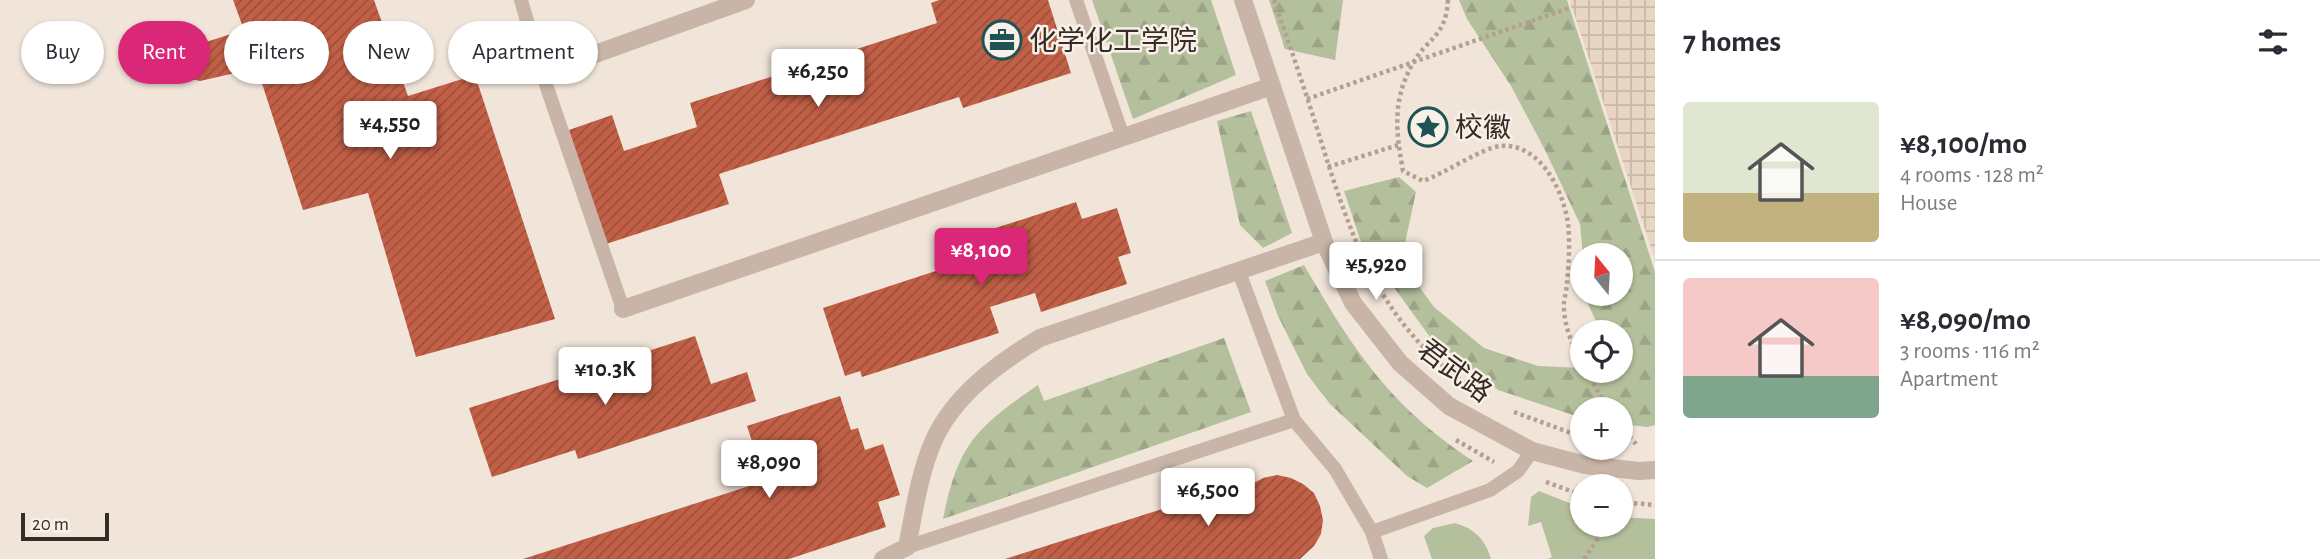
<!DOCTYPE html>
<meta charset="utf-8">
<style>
:root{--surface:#fff;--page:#f7f7f7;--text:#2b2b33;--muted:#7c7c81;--line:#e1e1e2;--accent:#db2777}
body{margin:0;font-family:"Alegreya Sans","Noto Sans SC",sans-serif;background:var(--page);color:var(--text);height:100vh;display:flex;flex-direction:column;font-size:26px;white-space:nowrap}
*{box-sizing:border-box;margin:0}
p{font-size:23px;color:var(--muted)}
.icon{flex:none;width:38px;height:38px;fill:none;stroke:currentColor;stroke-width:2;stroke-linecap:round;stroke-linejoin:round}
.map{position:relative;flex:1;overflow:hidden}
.side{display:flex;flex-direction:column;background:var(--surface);width:665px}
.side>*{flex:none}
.hud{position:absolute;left:21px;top:21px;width:665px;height:63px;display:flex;gap:14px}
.needle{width:46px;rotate:342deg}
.fabs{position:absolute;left:1570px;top:243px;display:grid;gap:14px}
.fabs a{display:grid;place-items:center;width:63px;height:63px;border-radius:50%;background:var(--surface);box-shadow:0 2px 5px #0004;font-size:35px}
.scale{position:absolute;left:21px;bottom:18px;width:88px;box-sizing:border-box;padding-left:7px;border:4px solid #352b27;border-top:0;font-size:19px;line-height:24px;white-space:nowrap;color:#352b27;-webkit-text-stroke:5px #f9f0e7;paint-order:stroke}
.price{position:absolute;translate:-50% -60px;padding:0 16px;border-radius:7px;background:#fff;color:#222;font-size:23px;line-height:46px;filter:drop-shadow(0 2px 4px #0008)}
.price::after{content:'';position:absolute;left:50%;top:42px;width:21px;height:16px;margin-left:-10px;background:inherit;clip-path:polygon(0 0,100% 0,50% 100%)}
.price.selected{background:var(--accent);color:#fff}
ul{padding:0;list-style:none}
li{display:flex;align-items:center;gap:21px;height:175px;padding:0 28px}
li+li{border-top:2px solid var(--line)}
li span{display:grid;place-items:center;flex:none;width:196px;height:140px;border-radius:7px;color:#555}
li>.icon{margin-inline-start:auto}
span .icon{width:84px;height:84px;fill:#fffc;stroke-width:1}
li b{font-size:30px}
h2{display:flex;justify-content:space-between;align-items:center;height:84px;padding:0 28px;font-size:30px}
.pill{padding:0 24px;border-radius:32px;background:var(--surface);box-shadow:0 2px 5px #0004;font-size:24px;line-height:63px}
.pill.selected{background:var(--accent);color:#fff}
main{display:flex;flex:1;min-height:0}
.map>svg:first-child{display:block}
.grass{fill:#b4bf9b}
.forest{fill:url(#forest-firs)}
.plaza{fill:url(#plaza-grid)}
.building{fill:url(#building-hatch)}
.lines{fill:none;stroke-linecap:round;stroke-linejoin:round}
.path{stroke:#b49f91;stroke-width:4.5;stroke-dasharray:3.5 3.5;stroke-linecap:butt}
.lane{stroke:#c8b5a7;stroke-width:14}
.street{stroke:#c8b5a7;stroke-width:18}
.labels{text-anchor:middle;stroke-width:5;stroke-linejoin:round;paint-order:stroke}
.poi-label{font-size:28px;fill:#352b27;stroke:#f9f0e7;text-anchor:start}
.street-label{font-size:28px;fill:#352b27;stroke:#f9f0e7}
</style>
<main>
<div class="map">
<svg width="1655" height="559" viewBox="0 0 1655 559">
<defs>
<pattern id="forest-firs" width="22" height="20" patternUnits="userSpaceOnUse" patternTransform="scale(1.75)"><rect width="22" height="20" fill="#b4bf9b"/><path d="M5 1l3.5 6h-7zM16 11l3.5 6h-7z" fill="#9ba486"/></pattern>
<pattern id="plaza-grid" width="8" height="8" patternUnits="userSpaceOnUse" patternTransform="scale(1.75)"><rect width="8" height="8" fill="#e8d6c2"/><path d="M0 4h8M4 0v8" fill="none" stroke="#c8b8a7"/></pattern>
<pattern id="building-hatch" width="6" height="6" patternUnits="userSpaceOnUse" patternTransform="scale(1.75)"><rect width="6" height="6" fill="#c26047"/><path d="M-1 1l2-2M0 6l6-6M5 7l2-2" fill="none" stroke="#9e4f3b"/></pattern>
</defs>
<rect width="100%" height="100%" fill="#f1e5da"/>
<!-- grass -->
<path class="grass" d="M1539,491L1582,508V525H1620L1621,517L1655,519V559H1548L1552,557L1541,522L1528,526L1531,497Z
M1455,523C1475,529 1485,539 1491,559H1432L1424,536L1433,528Z"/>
<!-- forest -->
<path class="forest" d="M1092,0H1211L1236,75L1133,119Z
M1269,0H1343L1335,60L1285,49Z
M1459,0H1567L1655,272V425L1647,427L1621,424L1620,410H1582V418L1498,390L1430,337L1361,242L1344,191L1399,177L1416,192L1401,262L1434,307L1484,348L1538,366L1582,368V371H1620V332H1601L1588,304L1587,294H1620V256L1583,255L1580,224L1545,150L1511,86L1467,19Z
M1251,111L1292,233L1263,248L1240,225L1217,121Z
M1304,265C1354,351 1389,405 1473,461L1427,488L1407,476L1330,404L1307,374L1278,316L1265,281Z
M1224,338L1251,412L943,519C958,444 976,428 1038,385L1044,401Z"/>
<!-- plaza -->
<path class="plaza" d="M1570,0H1655V260L1572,7Z"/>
<!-- building -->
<path class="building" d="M233,0H374L408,96L475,75L555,319L416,357L368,193L303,210L257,68L200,81L164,73L175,37L206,42L244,30Z
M939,0H1048L1071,73L963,108L959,97L719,174L729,204L606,244L569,130L612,115L624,151L697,127L690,103L937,23L931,3Z
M1076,202L1082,219L1117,208L1131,253L1118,257L1127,284L1041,312L1035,293L990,307L999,333L862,377L860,371L845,376L823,308L966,261L959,240Z
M695,336L711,384L747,372L756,401L578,459L575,450L492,477L469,408Z
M840,396L851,430L858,428L865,450L883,444L900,495L878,502L886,527L789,559H523L765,481L747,426Z
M1277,475L1291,478L1303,484L1314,493L1320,506L1323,520L1321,534L1314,546L1300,559H1005L1181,503L1180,498L1226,483L1234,509L1241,495L1250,485L1263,478Z"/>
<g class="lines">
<!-- path -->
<path class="path" d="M1274,0C1288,41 1302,81 1315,122C1349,230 1374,321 1473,389
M1448,0C1446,38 1427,37 1412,65C1392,101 1396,132 1403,171L1423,181C1444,174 1483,147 1501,146C1540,143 1563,190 1568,223C1570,241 1569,264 1567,282C1567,291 1563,300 1564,309C1565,329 1573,346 1582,364
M1307,99L1572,7
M1328,167L1398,145
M1586,371L1609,410
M1514,412L1582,437
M1620,426L1636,444
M1456,440L1494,462
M1546,482L1582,495
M1620,502L1655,505
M1584,559L1607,525"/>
<!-- lane -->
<path class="lane" d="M521,0L542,73L623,309
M1076,0L1123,137
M1239,272L1294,420L1335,469L1372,532L1381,559
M1372,532L1490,490L1518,471L1532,451
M907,547L1294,420"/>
<!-- street -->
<path class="street" d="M1243,0L1324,242L1353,303L1400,363L1449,406L1532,451L1585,465L1639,471L1655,470
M542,73L746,0
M623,309L1272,86
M883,559L907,547C914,512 919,475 933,442C953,396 998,363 1040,338L1324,242"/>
</g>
<!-- icons -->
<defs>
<g id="office-ring" transform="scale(2.0125)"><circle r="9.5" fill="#f9f0e7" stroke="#1e5355" stroke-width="1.5"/><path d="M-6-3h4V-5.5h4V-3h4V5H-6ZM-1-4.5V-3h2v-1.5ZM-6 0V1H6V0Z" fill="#1e5355"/></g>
<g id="sight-ring" transform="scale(2.0125)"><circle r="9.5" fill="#f9f0e7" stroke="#1e5355" stroke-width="1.5"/><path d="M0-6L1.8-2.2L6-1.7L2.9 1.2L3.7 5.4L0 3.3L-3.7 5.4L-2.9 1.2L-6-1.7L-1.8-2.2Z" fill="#1e5355"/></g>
</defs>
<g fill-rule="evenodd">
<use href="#office-ring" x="1002" y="40"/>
<use href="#sight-ring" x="1428" y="127"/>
</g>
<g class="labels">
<!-- poi labels -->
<g class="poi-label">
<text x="1029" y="50">化学化工学院</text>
<text x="1455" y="137">校徽</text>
</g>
<!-- street labels -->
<g class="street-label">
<text transform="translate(1455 370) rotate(37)" y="10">君武路</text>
</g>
</g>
</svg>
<div class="fabs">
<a><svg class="needle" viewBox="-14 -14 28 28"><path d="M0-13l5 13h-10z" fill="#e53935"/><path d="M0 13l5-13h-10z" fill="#7c7c81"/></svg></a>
<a><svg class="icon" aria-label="locate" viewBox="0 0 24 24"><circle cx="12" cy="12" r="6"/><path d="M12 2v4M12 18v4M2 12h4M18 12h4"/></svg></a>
<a>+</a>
<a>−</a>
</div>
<div class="scale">20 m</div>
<b class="price" style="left:818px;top:109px">¥6,250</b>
<b class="price" style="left:390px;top:161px">¥4,550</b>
<b class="price selected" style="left:981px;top:288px">¥8,100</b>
<b class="price" style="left:1376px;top:302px">¥5,920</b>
<b class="price" style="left:605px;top:407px">¥10.3K</b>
<b class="price" style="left:769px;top:500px">¥8,090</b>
<b class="price" style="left:1208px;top:528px">¥6,500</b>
<div class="hud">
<a class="pill">Buy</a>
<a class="pill selected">Rent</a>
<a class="pill">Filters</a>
<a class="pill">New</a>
<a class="pill">Apartment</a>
</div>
</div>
<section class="side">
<h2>7 homes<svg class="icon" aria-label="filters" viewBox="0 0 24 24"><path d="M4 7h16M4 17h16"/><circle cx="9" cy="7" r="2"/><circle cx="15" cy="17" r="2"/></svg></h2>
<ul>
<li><span style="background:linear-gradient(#dfe7d0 65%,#c2b280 0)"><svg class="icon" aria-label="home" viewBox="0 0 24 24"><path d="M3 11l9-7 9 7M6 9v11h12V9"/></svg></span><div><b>¥8,100/mo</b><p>4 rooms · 128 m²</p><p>House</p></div></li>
<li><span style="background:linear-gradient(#f6c9c9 70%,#7fa58c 0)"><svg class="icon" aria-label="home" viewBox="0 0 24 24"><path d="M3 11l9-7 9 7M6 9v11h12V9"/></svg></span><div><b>¥8,090/mo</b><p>3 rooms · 116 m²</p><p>Apartment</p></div></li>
</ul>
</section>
</main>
